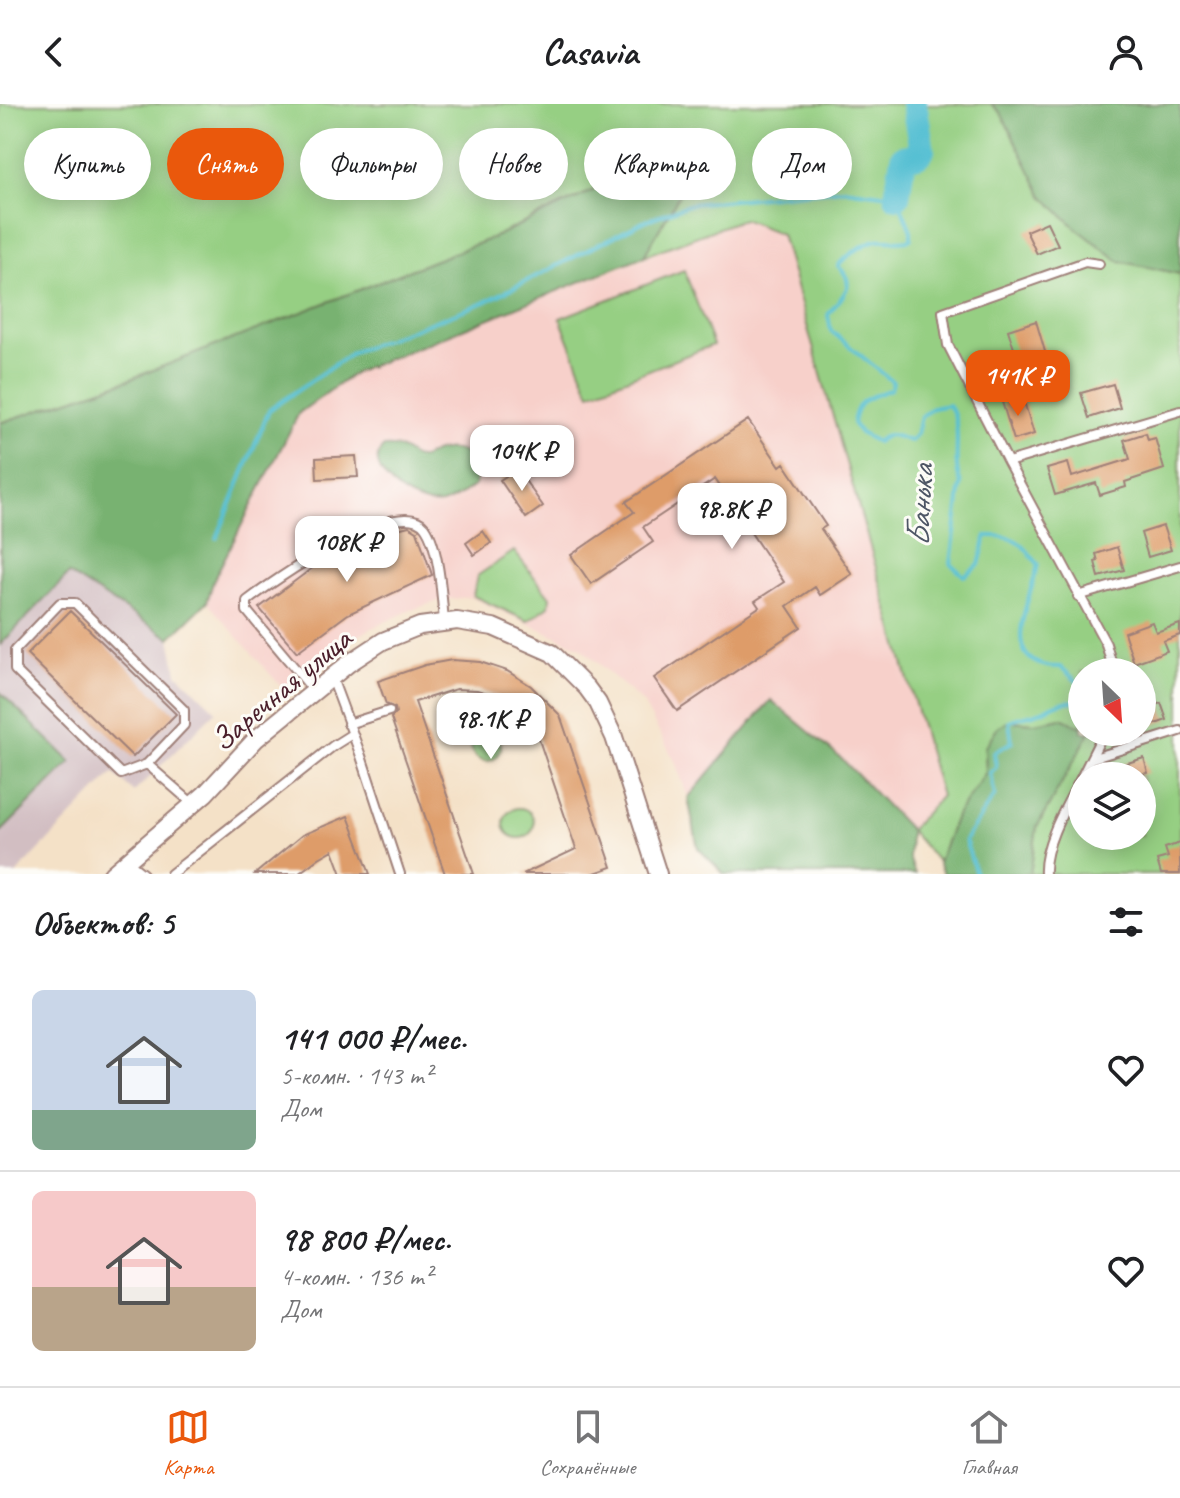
<!DOCTYPE html>
<html lang="ru">
<meta charset="utf-8">
<style>
:root{--surface:#fff;--page:#f6f6f6;--text:#202124;--muted:#757577;--line:#e0e0e0;--accent:#ea580c}
body{margin:0;font-family:Caveat,sans-serif;background:var(--page);color:var(--text);height:100vh;display:flex;flex-direction:column;font-size:30px;white-space:nowrap}
*{box-sizing:border-box;margin:0}
p{font-size:26px;color:var(--muted)}
.icon{flex:none;width:44px;height:44px;fill:none;stroke:currentColor;stroke-width:2;stroke-linecap:round;stroke-linejoin:round}
.map{position:relative;height:770px;overflow:hidden}
.sheet{display:flex;flex-direction:column;background:var(--surface);flex:1}
.sheet>*{flex:none}
.top-card{position:absolute;left:24px;top:24px;width:1132px;height:72px;display:flex;gap:16px}
.needle{width:52px;rotate:155deg}
.buttons{position:absolute;left:1068px;top:554px;display:grid;gap:16px}
.buttons a{display:grid;place-items:center;width:88px;height:88px;border-radius:50%;background:var(--surface);box-shadow:0 4px 20px #0003;font-size:40px}
.price{position:absolute;translate:-50% -68px;padding:0 18px;border-radius:16px;background:#fff;color:#222;font-size:26px;line-height:52px;filter:drop-shadow(0 2px 4px #0008)}
.price::after{content:'';position:absolute;left:50%;top:48px;width:24px;height:18px;margin-left:-12px;background:inherit;clip-path:polygon(0 0,100% 0,50% 100%)}
.price.active{background:var(--accent);color:#fff}
ul{padding:0;list-style:none}
li{display:flex;align-items:center;gap:24px;height:200px;padding:0 32px}
li+li{border-top:2px solid var(--line)}
li span{display:grid;place-items:center;flex:none;width:224px;height:160px;border-radius:12px;color:#555}
li>.icon{margin-inline-start:auto}
span .icon{width:96px;height:96px;fill:#fffc;stroke-width:1}
li b{font-size:34px}
h2{display:flex;justify-content:space-between;align-items:center;height:96px;padding:0 32px;font-size:34px}
.chip{padding:0 28px;border-radius:36px;background:var(--surface);box-shadow:0 4px 20px #0003;font-size:28px;line-height:72px}
.chip.active{background:var(--accent);color:#fff}
header{display:flex;justify-content:space-between;align-items:center;height:104px;padding:0 32px;background:var(--surface);font-size:36px;font-weight:700}
.menu{display:flex;justify-content:space-around;align-items:center;height:112px;border-top:2px solid var(--line);background:var(--surface);font-size:22px;color:var(--muted)}
.menu a{display:grid;justify-items:center;gap:4px}
.menu .active{color:var(--accent)}
.map>svg:first-child{display:block}
.built{fill:#f7d0ca}
.industrial{fill:#d2bec2}
.green{fill:#96cf83;stroke:#707757;stroke-width:2;fill-rule:evenodd}
.forest{fill:#78b271;stroke:#61684e;stroke-width:2}
.lines{fill:none;stroke-linecap:round;stroke-linejoin:round}
.stream{stroke:#57c0d3;stroke-width:4}
.river{stroke:#57c0d3;stroke-width:26}
.building{fill:#de9c69}
.service-casing{stroke:#9f8079;stroke-width:12}
.minor-casing{stroke:#9f8079;stroke-width:20}
.service{stroke:#fff;stroke-width:8}
.minor{stroke:#fff;stroke-width:16}
.labels{text-anchor:middle;stroke-width:6;stroke-linejoin:round;paint-order:stroke}
.street-label{font-size:32px;fill:#4a1f2b;stroke:#fdfcf7}
.water-label{font-size:34px;font-style:italic;fill:#4f5766;stroke:#fdfcf7}
</style>
<header><svg class="icon" aria-label="back" viewBox="0 0 24 24"><path d="M15 5l-7 7 7 7"/></svg>Casavia<svg class="icon" aria-label="person" viewBox="0 0 24 24"><circle cx="12" cy="8" r="4"/><path d="M4 21q1-7 8-7t8 7"/></svg></header>
<div class="map">
<svg width="1180" height="770" viewBox="0 0 1180 770">
<rect width="100%" height="100%" fill="#fdfcf7"/>
<filter id="ink" filterUnits="userSpaceOnUse"><feTurbulence type="fractalNoise" baseFrequency=".0125" numOctaves="2"/><feDisplacementMap in="SourceGraphic" scale="16" xChannelSelector="R" yChannelSelector="G"/><feConvolveMatrix kernelMatrix="1 2 1 2 8 2 1 2 1" color-interpolation-filters="sRGB"/></filter>
<filter id="wash" filterUnits="userSpaceOnUse"><feTurbulence type="fractalNoise" baseFrequency=".006" numOctaves="4" result="noise"/><feDisplacementMap in="SourceGraphic" scale="32" xChannelSelector="R" yChannelSelector="G"/><feGaussianBlur stdDeviation="1.8" result="paint"/><feColorMatrix in="noise" values="0 0 0 0 0 0 0 0 0 0 0 0 0 0 0 0 0 1.4 0 .05"/><feComposite in="paint" operator="in"/></filter>
<g filter="url(#wash)">
<rect width="100%" height="100%" fill="#f4e1c7"/>
<!-- built -->
<path class="built" d="M743,115L781,129L941,692L910,726L844,657L771,596L688,694L675,657L643,599L580,543L470,493L442,496L411,506L370,525L337,546L285,587L207,498L214,475L299,309L356,268Z"/>
<!-- industrial -->
<path class="industrial" d="M69,470L170,534L177,569L216,607L134,688L113,669L16,770H0V729L71,658L0,588V541Z"/>
<!-- green -->
<path class="green" d="M0,0H991L1001,9L1119,157L1180,170V770H1030L1037,723L1090,628H1142V568H1082V623L1062,614L1035,619L1009,617L985,643L986,668L957,710L938,758L910,726L941,692L781,130L743,115L644,152L684,82L710,61L702,35L492,134L123,278L0,319ZM1082,672H1142V732H1082Z
M684,166L713,241L590,289L560,214Z
M514,447L550,493L549,502L528,517L473,492L477,472Z
M471 642a15 15 0 1 1 30 0a15 15 0 1 1-30 0Z
M504 719a15 15 0 1 1 30 0a15 15 0 1 1-30 0Z"/>
<!-- forest -->
<path class="forest" d="M991,0H1180V170L1119,157L1075,123L1043,92L1001,9Z
M702,35L710,61L684,82L644,152L356,268L299,309L214,475L207,498L170,534L69,470L0,541V319L123,278L492,134Z
M384,343C408,341 407,354 419,354C426,355 430,349 437,347C463,341 480,353 475,381C465,388 454,397 442,400C414,406 359,363 384,343Z
M0,588L71,658L0,729Z
M771,596L844,657L910,726L909,753L915,770H724L698,744L688,694Z
M1062,614L1082,623V628H1090L1037,723L1030,770H943L938,758L957,710L986,668L985,643L998,622L1009,617L1035,619Z"/>
<g class="lines">
<!-- stream -->
<path class="stream" d="M217,434L269,306L353,248L485,198L647,116L691,100L844,85L897,92L911,127V135C899,140 889,134 877,136C868,137 843,154 838,162C860,182 839,194 828,211L831,227L893,278L891,285C869,294 857,293 853,319L860,329L877,338C890,325 897,334 911,337L917,329L921,313L932,304L949,301C965,325 950,355 961,379L951,460L964,472L979,461L986,432C1016,431 1020,437 1038,460C1031,496 993,564 1061,563L1082,582
M976,770L965,736L995,691L990,669L996,663L994,648L1012,638L1009,617C1021,612 1038,610 1047,605C1060,598 1062,598 1078,597L1082,592"/>
<!-- river -->
<path class="river" d="M897,92L903,54L918,51L922,46L914,0"/>
</g>
<g id="blocks">
<!-- building -->
<path class="building" d="M1047,118L1058,141L1037,150L1026,127Z
M1036,217L1046,251L1019,260L1008,226Z
M1113,280L1120,304L1089,314L1081,289Z
M1022,291L1034,330L1014,336L1002,298Z
M748,316L780,362L784,359L826,422L821,425L852,470L820,491L815,483L787,502L801,523L677,607L654,574L759,503L755,497L784,478L715,375L643,423L653,438L591,480L571,451L634,408L626,398Z
M1146,329L1148,336L1155,334L1164,365L1125,378L1126,383L1100,391L1096,379L1055,391L1047,365L1068,359L1072,373L1130,355L1124,336Z
M356,352L358,373L317,375L316,354Z
M517,365L543,402L526,414L500,376Z
M409,422L417,427L432,471L348,510L297,548L259,504L327,453L372,433V431Z
M1163,422L1171,446L1148,453L1141,429Z
M483,427L491,439L474,451L466,439Z
M1117,443L1124,466L1099,473L1095,458L1098,457L1096,450Z
M70,507L176,610L133,653L27,550Z
M1152,518L1156,528L1180,520V531L1163,537L1167,547L1134,559L1124,528Z
M452,556L480,558L507,567L531,582L560,611L612,763L592,770H523L576,745L536,627L513,603L497,592L477,586L456,585L415,598L474,770H445L391,614L396,609L395,604L386,600L378,577L425,561Z
M1161,599L1167,616L1153,621L1148,603Z
M1144,654L1148,669L1128,672L1124,660Z
M348,712L370,770H342L333,746L319,754L298,770H255L302,731Z
M1180,739V770H1161L1157,756L1168,753L1165,744Z"/>
</g>
</g>
<g filter="url(#ink)">
<use href="#blocks" fill-opacity="0" stroke="#9f8079" stroke-width="2"/>
<g class="lines">
<!-- service casing -->
<g class="service-casing">
<path id="service" d="M1099,160L1085,158L943,208L948,241L1008,358L1106,540L1114,568
M1008,358L1180,307
M1078,492L1180,462
M60,499H75L184,606V621L147,660L121,670L15,566V546Z
M332,574L361,652L400,770
M314,587L247,507V497C272,478 399,388 425,423C439,442 442,494 444,518
M348,620L389,607
M1091,655L1180,627
M147,660L193,700
M1082,672L1104,628
M122,764L134,763L143,770
M171,770L333,642L352,630
M1045,770C1043,740 1068,699 1082,672"/>
</g>
<!-- minor casing -->
<g class="minor-casing">
<path id="minor" d="M112,770L205,690L256,635L348,560L383,537L420,522L457,517L493,523L552,549L587,584L598,599L614,633L658,770"/>
</g>
<!-- service -->
<use href="#service" class="service"/>
<!-- minor -->
<use href="#minor" class="minor"/>
</g>
</g>
<g class="labels">
<!-- street labels -->
<g class="street-label">
<text transform="translate(281 585) rotate(-40)" y="11">Заречная улица</text>
</g>
<!-- water labels -->
<g class="water-label">
<text transform="translate(919 402) rotate(-87)" y="12">Банька</text>
</g>
</g>
</svg>
<div class="buttons">
<a><svg class="needle" viewBox="-14 -14 28 28"><path d="M0-13l5 13h-10z" fill="#e53935"/><path d="M0 13l5-13h-10z" fill="#757577"/></svg></a>
<a><svg class="icon" aria-label="layers" viewBox="0 0 24 24"><path d="M12 4l9 5-9 5-9-5zM3 14l9 5 9-5"/></svg></a>
</div>
<b class="price active" style="left:1018px;top:314px">141K ₽</b>
<b class="price" style="left:522px;top:389px">104K ₽</b>
<b class="price" style="left:732px;top:447px">98.8K ₽</b>
<b class="price" style="left:347px;top:480px">108K ₽</b>
<b class="price" style="left:491px;top:657px">98.1K ₽</b>
<div class="top-card">
<a class="chip">Купить</a>
<a class="chip active">Снять</a>
<a class="chip">Фильтры</a>
<a class="chip">Новое</a>
<a class="chip">Квартира</a>
<a class="chip">Дом</a>
</div>
</div>
<section class="sheet">
<h2>Объектов: 5<svg class="icon" aria-label="filters" viewBox="0 0 24 24"><path d="M4 7h16M4 17h16"/><circle cx="9" cy="7" r="2"/><circle cx="15" cy="17" r="2"/></svg></h2>
<ul>
<li><span style="background:linear-gradient(#c9d6e8 75%,#7fa58c 0)"><svg class="icon" aria-label="home" viewBox="0 0 24 24"><path d="M3 11l9-7 9 7M6 9v11h12V9"/></svg></span><div><b>141 000 ₽/мес.</b><p>5-комн. · 143 m²</p><p>Дом</p></div><svg class="icon" aria-label="heart" viewBox="0 0 24 24"><path d="M12 20l-8-8c-3-5 5-10 8-4 3-6 11-1 8 4z"/></svg></li>
<li><span style="background:linear-gradient(#f6c9c9 60%,#b9a48a 0)"><svg class="icon" aria-label="home" viewBox="0 0 24 24"><path d="M3 11l9-7 9 7M6 9v11h12V9"/></svg></span><div><b>98 800 ₽/мес.</b><p>4-комн. · 136 m²</p><p>Дом</p></div><svg class="icon" aria-label="heart" viewBox="0 0 24 24"><path d="M12 20l-8-8c-3-5 5-10 8-4 3-6 11-1 8 4z"/></svg></li>
</ul>
</section>
<nav class="menu">
<a class="active"><svg class="icon" aria-label="map" viewBox="0 0 24 24"><path d="M3 6l6-2 6 2 6-2v14l-6 2-6-2-6 2zM9 4v14M15 6v14"/></svg>Карта</a>
<a><svg class="icon" aria-label="saved" viewBox="0 0 24 24"><path d="M7 4h10v16l-5-4-5 4z"/></svg>Сохранённые</a>
<a><svg class="icon" aria-label="home" viewBox="0 0 24 24"><path d="M3 11l9-7 9 7M6 9v11h12V9"/></svg>Главная</a>
</nav>
